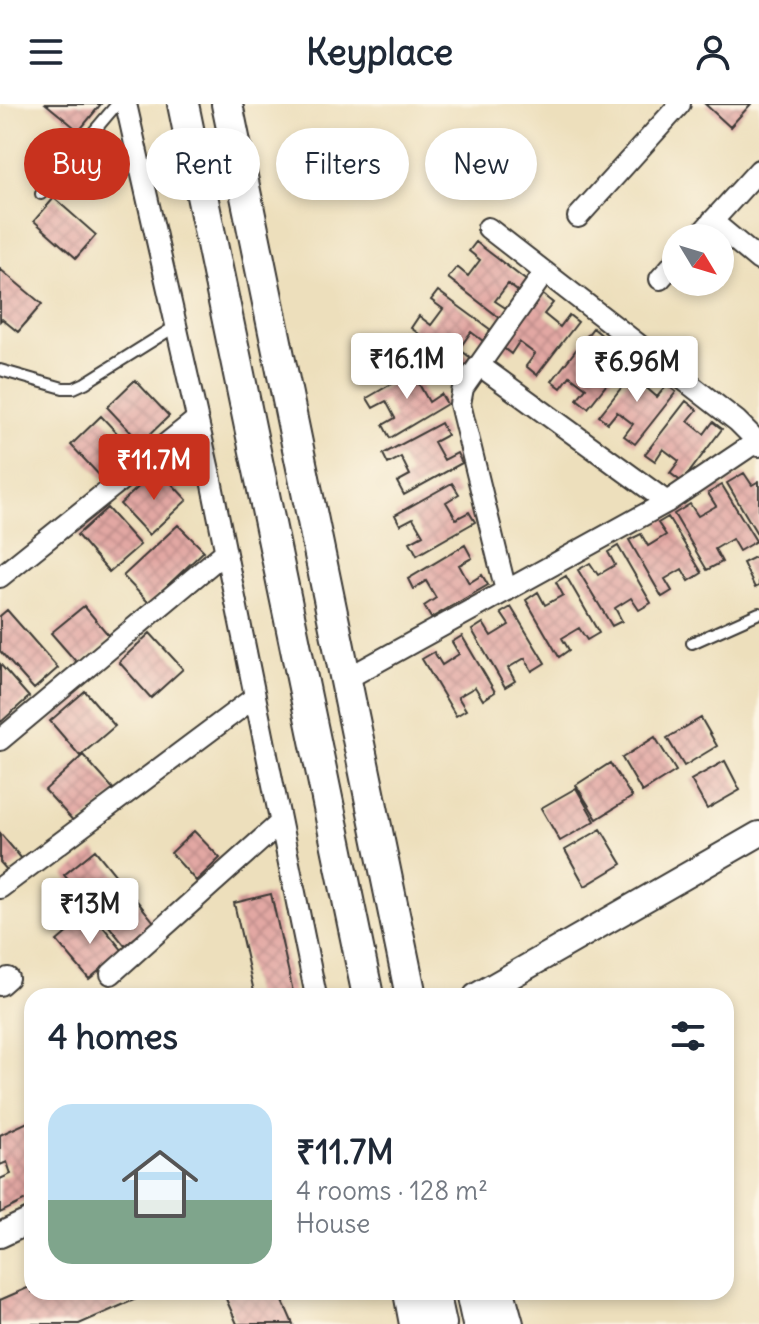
<!DOCTYPE html>
<meta charset="utf-8">
<style>
:root{--surface:#fff;--page:#f6f6f7;--text:#1f2937;--muted:#747a83;--line:#e0e1e3;--accent:#c8321e}
body{margin:0;font-family:Delius,sans-serif;background:var(--page);color:var(--text);height:100vh;display:flex;flex-direction:column;font-size:30px;white-space:nowrap}
*{box-sizing:border-box;margin:0}
p{font-size:26px;color:var(--muted)}
.icon{flex:none;width:44px;height:44px;fill:none;stroke:currentColor;stroke-width:2;stroke-linecap:round;stroke-linejoin:round}
.map{position:relative;flex:1;overflow:hidden}
.details{position:absolute;left:24px;top:884px;width:710px;height:312px;display:flex;flex-direction:column;background:var(--surface);border-radius:24px;box-shadow:0 4px 12px #0003}
.details>*{flex:none}
.banner{position:absolute;left:24px;top:24px;width:712px;height:72px;display:flex;gap:16px}
.needle{width:52px;rotate:128deg}
.buttons{position:absolute;left:662px;top:120px;display:grid;gap:16px}
.buttons a{display:grid;place-items:center;width:72px;height:72px;border-radius:50%;background:var(--surface);box-shadow:0 4px 12px #0003;font-size:40px}
.price{position:absolute;translate:-50% -68px;padding:0 18px;border-radius:8px;background:#fff;color:#222;font-size:26px;line-height:52px;filter:drop-shadow(0 2px 4px #0008)}
.price::after{content:'';position:absolute;left:50%;top:48px;width:24px;height:18px;margin-left:-12px;background:inherit;clip-path:polygon(0 0,100% 0,50% 100%)}
.price.active{background:var(--accent);color:#fff}
ul{padding:0;list-style:none}
li{display:flex;align-items:center;gap:24px;height:200px;padding:0 24px}
li+li{border-top:2px solid var(--line)}
li span{display:grid;place-items:center;flex:none;width:224px;height:160px;border-radius:24px;color:#555}
li>.icon{margin-inline-start:auto}
span .icon{width:96px;height:96px;fill:#fffc;stroke-width:1}
li b{font-size:34px}
h2{display:flex;justify-content:space-between;align-items:center;height:96px;padding:0 24px;font-size:34px}
.pill{padding:0 28px;border-radius:36px;background:var(--surface);box-shadow:0 4px 12px #0003;font-size:28px;line-height:72px}
.pill.active{background:var(--accent);color:#fff}
header{display:flex;justify-content:space-between;align-items:center;height:104px;padding:0 24px;background:var(--surface);font-size:36px;font-weight:800}
.map>svg:first-child{display:block}
.building{fill:url(#building-cross-hatch)}
.lines{fill:none;stroke-linecap:round;stroke-linejoin:round}
.service-casing{stroke:#3b3934;stroke-width:14}
.minor-casing{stroke:#3b3934;stroke-width:24}
.tertiary-casing{stroke:#3b3934;stroke-width:28}
.primary-casing{stroke:#3b3934;stroke-width:34}
.trunk-casing{stroke:#3b3934;stroke-width:36}
.service{stroke:#fff;stroke-width:10}
.minor{stroke:#fff;stroke-width:20}
.tertiary{stroke:#fff;stroke-width:24}
.primary{stroke:#fff;stroke-width:30}
.trunk{stroke:#fff;stroke-width:32}
</style>
<header><svg class="icon" aria-label="menu" viewBox="0 0 24 24"><path d="M4 6h16M4 12h16M4 18h16"/></svg>Keyplace<svg class="icon" aria-label="person" viewBox="0 0 24 24"><circle cx="12" cy="8" r="4"/><path d="M4 21q1-7 8-7t8 7"/></svg></header>
<div class="map">
<svg width="759" height="1220" viewBox="0 0 759 1220">
<defs>
<pattern id="building-cross-hatch" width="8" height="8" patternUnits="userSpaceOnUse" patternTransform="scale(2)"><rect width="8" height="8" fill="#e2a7a3"/><path d="M0 0l8 8M0 8l8-8" fill="none" stroke="#c18f8c"/></pattern>
</defs>
<rect width="100%" height="100%" fill="#fcf5e5"/>
<filter id="ink" filterUnits="userSpaceOnUse"><feTurbulence type="fractalNoise" baseFrequency=".0125" numOctaves="2"/><feDisplacementMap in="SourceGraphic" scale="16" xChannelSelector="R" yChannelSelector="G"/><feConvolveMatrix kernelMatrix="1 2 1 2 8 2 1 2 1" color-interpolation-filters="sRGB"/></filter>
<filter id="wash" filterUnits="userSpaceOnUse"><feTurbulence type="fractalNoise" baseFrequency=".006" numOctaves="4" result="noise"/><feDisplacementMap in="SourceGraphic" scale="32" xChannelSelector="R" yChannelSelector="G"/><feGaussianBlur stdDeviation="1.8" result="paint"/><feColorMatrix in="noise" values="0 0 0 0 0 0 0 0 0 0 0 0 0 0 0 0 0 1.4 0 .05"/><feComposite in="paint" operator="in"/></filter>
<g filter="url(#wash)">
<rect width="100%" height="100%" fill="#eddfbc"/>
<g id="blocks">
<!-- building -->
<path class="building" d="M46,0H101L79,27Z
M705,0H751L730,23Z
M54,94L96,131L76,154L34,117Z
M476,138L528,178L520,189L508,180L495,197L507,205L500,214L448,174L457,163L468,172L480,156L469,147Z
M0,165L42,200L18,228L2,215L0,217Z
M438,187L491,226L483,237L471,228L459,245L471,254L464,263L411,224L419,212L431,221L443,205L431,196Z
M542,190L553,199L544,210L560,223L569,211L578,218L537,271L526,262L535,250L519,238L511,250L501,242Z
M593,224L604,233L595,244L611,257L620,245L629,252L588,304L577,295L586,284L570,272L561,284L552,277Z
M640,260L651,269L642,280L657,293L667,281L676,288L635,340L624,332L633,320L617,308L608,319L599,312Z
M424,261L431,273L419,280L429,298L441,290L447,300L390,334L383,321L395,314L386,297L373,304L367,294Z
M135,276L169,312L141,339L107,303Z
M686,297L697,306L688,317L704,330L713,318L722,325L682,378L670,369L679,357L663,345L655,357L645,350Z
M101,312L132,345L102,374L71,341Z
M441,319L447,331L434,338L444,356L457,349L462,359L404,391L397,378L410,371L401,353L388,360L383,350Z
M158,365L187,396L149,431L120,400Z
M744,369L752,381L759,377V433L727,379Z
M452,379L459,390L446,398L456,415L469,408L475,418L417,451L410,438L423,431L413,414L400,421L395,411Z
M722,381L756,437L739,447L732,435L715,445L722,458L707,466L674,410L690,400L698,412L716,402L708,389Z
M107,404L140,441L109,468L77,431Z
M668,413L702,469L689,477L682,465L665,475L672,487L662,493L629,436L641,430L648,442L666,431L658,419Z
M178,421L204,447L149,499L123,472Z
M465,441L472,454L459,461L469,479L482,471L488,481L431,514L424,502L436,494L426,477L413,485L408,475Z
M618,442L651,499L639,506L631,494L615,504L622,517L612,522L578,466L590,459L598,471L615,461L608,448Z
M759,451V482L755,484L743,459Z
M566,472L599,529L587,536L579,524L562,534L569,546L559,553L526,496L538,488L545,501L563,491L556,478Z
M84,502L111,534L79,561L51,529Z
M511,503L545,559L532,567L525,554L508,564L515,577L505,583L472,526L483,519L491,532L509,521L501,509Z
M7,506L58,564L34,585L0,547V512Z
M150,529L183,565L151,594L119,558Z
M462,532L495,588L483,596L475,583L458,593L466,606L456,612L422,555L434,548L442,561L459,550L452,538Z
M0,560L29,593L1,618L0,616Z
M85,587L115,622L80,652L50,617Z
M701,614L717,642L684,662L667,634Z
M655,633L676,667L642,688L622,654Z
M83,651L116,688L78,722L45,686Z
M725,657L740,686L707,705L691,676Z
M610,659L632,693L597,715L576,681Z
M576,684L595,717L560,737L541,704Z
M601,725L622,760L585,782L565,746Z
M194,727L220,754L196,777L171,749Z
M0,729L22,755L8,767L0,758Z
M95,746L121,778L90,803L64,771Z
M125,782L154,818L125,842L96,806Z
M271,790L294,892H255L234,799Z
M91,808L123,847L89,875L57,837Z
M32,1016V1093L0,1109V1075L11,1070L7,1058L0,1061V1031Z
M32,1182V1188H152L79,1220H0V1196Z
M223,1188H279L293,1220H237Z"/>
</g>
</g>
<g filter="url(#ink)">
<use href="#blocks" fill-opacity="0" stroke="#3b3934" stroke-width="2"/>
<g class="lines">
<!-- service casing -->
<g class="service-casing">
<path id="service" d="M41,90L117,0
M0,266L63,284H74L85,279L176,222
M692,539L759,509"/>
</g>
<!-- minor casing -->
<g class="minor-casing">
<path id="minor" d="M126,0L210,371L316,892
M578,113L680,0
M712,117L759,156
M488,124L737,317L751,331L759,342
M697,134L759,66
M660,175L676,157
M479,261L667,398
M0,473L197,315
M506,487L460,300L463,284L545,168
M346,575L667,398L756,338
M0,636L225,448
M0,784L255,593
M111,870L280,719
M0,881L8,874"/>
</g>
<!-- tertiary casing -->
<g class="tertiary-casing">
<path id="tertiary" d="M476,892L759,730
M0,1131L32,1116"/>
</g>
<!-- primary casing -->
<g class="primary-casing">
<path id="primary" d="M183,0L368,892
M227,0L411,892"/>
</g>
<!-- trunk casing -->
<g class="trunk-casing">
<path id="trunk" d="M410,1188L416,1220
M433,1188L440,1220
M472,1188L479,1220
M498,1188L507,1220"/>
</g>
<!-- service -->
<use href="#service" class="service"/>
<!-- minor -->
<use href="#minor" class="minor"/>
<!-- tertiary -->
<use href="#tertiary" class="tertiary"/>
<!-- primary -->
<use href="#primary" class="primary"/>
<!-- trunk -->
<use href="#trunk" class="trunk"/>
</g>
</g>
</svg>
<div class="buttons">
<a><svg class="needle" viewBox="-14 -14 28 28"><path d="M0-13l5 13h-10z" fill="#e53935"/><path d="M0 13l5-13h-10z" fill="#747a83"/></svg></a>
</div>
<b class="price" style="left:407px;top:297px">₹16.1M</b>
<b class="price" style="left:637px;top:300px">₹6.96M</b>
<b class="price active" style="left:154px;top:398px">₹11.7M</b>
<b class="price" style="left:90px;top:842px">₹13M</b>
<div class="banner">
<a class="pill active">Buy</a>
<a class="pill">Rent</a>
<a class="pill">Filters</a>
<a class="pill">New</a>
</div>
<section class="details">
<h2>4 homes<svg class="icon" aria-label="filters" viewBox="0 0 24 24"><path d="M4 7h16M4 17h16"/><circle cx="9" cy="7" r="2"/><circle cx="15" cy="17" r="2"/></svg></h2>
<ul>
<li><span style="background:linear-gradient(#bfe0f5 60%,#7fa58c 0)"><svg class="icon" aria-label="home" viewBox="0 0 24 24"><path d="M3 11l9-7 9 7M6 9v11h12V9"/></svg></span><div><b>₹11.7M</b><p>4 rooms · 128 m²</p><p>House</p></div></li>
</ul>
</section>
</div>
